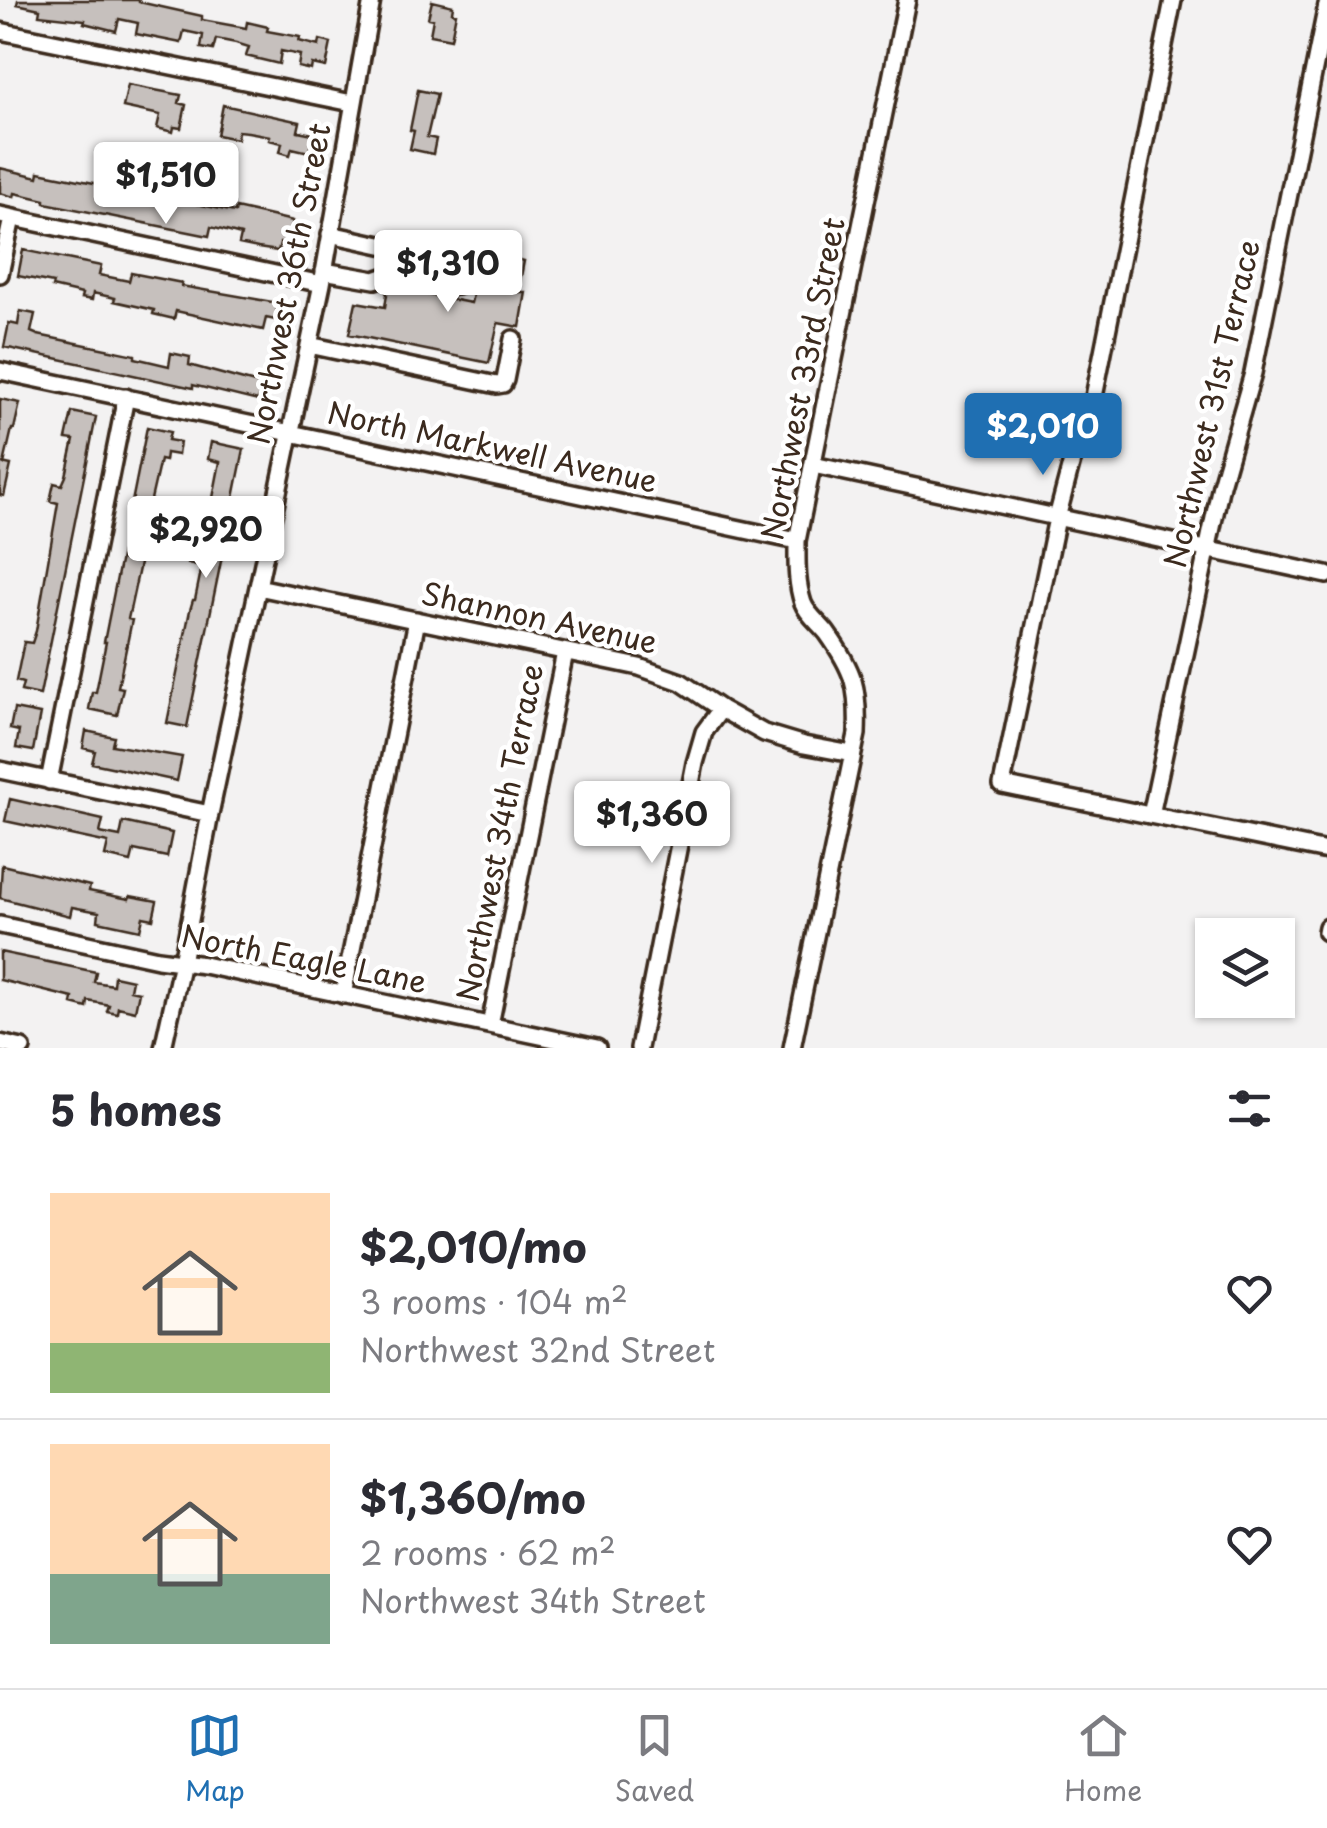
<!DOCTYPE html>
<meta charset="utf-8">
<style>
:root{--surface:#fff;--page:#f7f7f7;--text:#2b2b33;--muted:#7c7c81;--line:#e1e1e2;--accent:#1f6fb2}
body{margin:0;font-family:"Playpen Sans",sans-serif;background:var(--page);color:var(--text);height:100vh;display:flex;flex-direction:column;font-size:38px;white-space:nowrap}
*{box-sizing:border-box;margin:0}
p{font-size:32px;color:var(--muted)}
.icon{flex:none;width:55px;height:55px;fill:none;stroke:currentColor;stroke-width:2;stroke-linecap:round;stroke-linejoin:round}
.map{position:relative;height:1048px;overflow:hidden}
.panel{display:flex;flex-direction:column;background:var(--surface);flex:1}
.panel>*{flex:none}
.fabs{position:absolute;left:1195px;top:918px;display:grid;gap:20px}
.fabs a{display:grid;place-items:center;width:100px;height:100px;border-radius:0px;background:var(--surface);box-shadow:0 2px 8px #0004;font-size:50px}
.price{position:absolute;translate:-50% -85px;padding:0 22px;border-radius:10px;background:#fff;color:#222;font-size:32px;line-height:65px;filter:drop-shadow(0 2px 5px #0008)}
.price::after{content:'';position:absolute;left:50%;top:60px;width:30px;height:22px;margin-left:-15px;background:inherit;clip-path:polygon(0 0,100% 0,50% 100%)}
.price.on{background:var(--accent);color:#fff}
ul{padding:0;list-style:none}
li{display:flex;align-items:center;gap:30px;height:250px;padding:0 50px}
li+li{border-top:2px solid var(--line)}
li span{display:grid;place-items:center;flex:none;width:280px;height:200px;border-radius:0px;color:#555}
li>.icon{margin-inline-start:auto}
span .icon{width:120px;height:120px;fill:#fffc;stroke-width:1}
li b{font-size:42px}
h2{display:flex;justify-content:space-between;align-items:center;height:120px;padding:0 50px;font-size:42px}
.menu{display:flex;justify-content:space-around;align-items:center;height:140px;border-top:2px solid var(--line);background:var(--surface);font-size:28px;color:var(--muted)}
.menu a{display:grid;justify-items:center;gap:5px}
.menu .on{color:var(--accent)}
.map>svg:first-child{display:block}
.building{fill:#c6c0bd;stroke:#3b2a1e;stroke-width:2.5}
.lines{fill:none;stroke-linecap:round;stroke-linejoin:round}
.minor-casing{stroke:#3b2a1e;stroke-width:22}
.minor{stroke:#fff;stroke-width:15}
.labels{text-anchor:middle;stroke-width:9;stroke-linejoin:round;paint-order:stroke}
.street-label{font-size:30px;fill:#3b2a1e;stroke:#fff}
</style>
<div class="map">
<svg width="1327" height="1048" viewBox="0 0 1327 1048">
<rect width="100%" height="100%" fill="#f3f2f2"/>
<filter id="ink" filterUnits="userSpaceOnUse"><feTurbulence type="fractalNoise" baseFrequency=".01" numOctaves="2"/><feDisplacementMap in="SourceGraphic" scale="20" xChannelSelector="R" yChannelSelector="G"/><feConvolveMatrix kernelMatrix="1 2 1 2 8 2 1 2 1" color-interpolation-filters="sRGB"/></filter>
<g filter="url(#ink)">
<!-- building -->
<path class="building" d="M18,0H139V2L202,16V20L246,28L247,22L268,27L267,31L300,37L299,41L319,46L320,40L331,43L326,67L312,64L311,70L298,67L300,55L281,51L279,64L246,56L249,47L236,43L216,39L213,50L201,48L203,35L184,31L181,43L136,34L138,23L119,19L116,31L84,23L85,20L39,15L40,9L17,4Z
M432,1L453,6L452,12L456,13L451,39L430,35L433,19L428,18Z
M128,85L181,95L179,103L186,105L181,128L174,127L173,132L157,128L160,115L123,107Z
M418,90L437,94L427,137L436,139L433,154L410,149L414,131L410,130Z
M223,105L300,122L298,131L313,134L309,152L292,148L290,155L280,152L282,143L269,140L270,136L248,132L238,131L237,139L217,135Z
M0,168L38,177L39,172L104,185L133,191L132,196L172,205L176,189L191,192L190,200L197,202V204L235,212L236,208L293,221L288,245L280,243L278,251L258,248L239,244L241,235L211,227L209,236L45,203V200L15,193L14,197L0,193Z
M23,250L101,266L99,275L129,281L131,273L182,283L181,286L278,303L275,320L266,318L263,330L176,311L174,319L153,314L154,310L114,301L115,298L93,293L92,300L81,298L82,294L52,287L53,283L18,276Z
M491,253L524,261L518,292H526L520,327L498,323L489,363L349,334L356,302L385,307L387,294L384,289L396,285L399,289L471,303L476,281L485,282Z
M20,311L35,314L31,332L38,335L135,355V358L169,366L171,353L190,357L189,365L262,385L258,401L193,385V388L4,347L9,323L18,325Z
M0,399L20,403L14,429H12L4,464L2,463L11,465L4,496L0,495Z
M72,412L96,417L40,695L21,691L23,683L16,681L24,642L32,643L36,631L58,503L50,501L54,483L62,485L66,476L74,440L66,439Z
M147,427L170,432L168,440L180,442L178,455L166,453L165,461L160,460L150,504L156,505L146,546L144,545L128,619L132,620L118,687L123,688L117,715L89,709L92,692H96L106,642H104Z
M211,442L244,449L187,727L167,723L190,610L193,600H195L202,566L188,563L192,544L206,547L215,504L212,503L220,462L208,459Z
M14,709L40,714L33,751L16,748L19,731L10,729Z
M86,731L114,737L112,745L182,757L177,781L92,763L95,751L83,748Z
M10,799L103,820L100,833L120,837L123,822L172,833L167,857L134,850L131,862L105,856L108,843L5,821Z
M2,865L90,886L89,891L129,899L130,896L157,901L153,919L143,917L140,930L98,921L99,912L72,907L70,916L0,898Z
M0,952L96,972L94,982L113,985L114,976L132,980L130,990L139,992L135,1011L118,1007L117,1013L107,1011L109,1005L88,1001L87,1008L72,1004L73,998L0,980Z"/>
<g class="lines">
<!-- minor casing -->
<g class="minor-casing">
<path id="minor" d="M1173,0L1093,402L1073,457L1057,518L1002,785L1327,851
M0,31L352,103
M0,215L322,284
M324,271L375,280L395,273L457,286C464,282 466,273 464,266L459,262L330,234
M0,274L12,218
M309,345L497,385L503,384L505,380L513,339
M0,371L797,541
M813,465L1327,575
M258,587L639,667L681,682L721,709L764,733L804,745L852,754
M0,770L210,814
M49,781L126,397
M1151,815L1221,485L1253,373L1327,5
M0,925L158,959L204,965L597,1048
M1326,932L1327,927
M343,995L417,620
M490,1025L565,652
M0,1043L22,1048
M163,1048L182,962L210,814L322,284L372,0
M639,1048L695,763L704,732L721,709
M792,1048L857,734C859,687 854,671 827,633C819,623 807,614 803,603C796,582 797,562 797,541L907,0"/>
</g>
<!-- minor -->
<use href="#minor" class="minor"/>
</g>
</g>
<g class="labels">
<!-- street labels -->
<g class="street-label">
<text transform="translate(290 284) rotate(-79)" y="10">Northwest 36th Street</text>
<text transform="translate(804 379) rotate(-79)" y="10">Northwest 33rd Street</text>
<text transform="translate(1213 404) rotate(-77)" y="10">Northwest 31st Terrace</text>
<text transform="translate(492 448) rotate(12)" y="10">North Markwell Avenue</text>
<text transform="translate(539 619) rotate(12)" y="10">Shannon Avenue</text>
<text transform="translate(501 833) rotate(-79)" y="10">Northwest 34th Terrace</text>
<text transform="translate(304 960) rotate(11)" y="10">North Eagle Lane</text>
</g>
</g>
</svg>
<div class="fabs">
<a><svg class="icon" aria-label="layers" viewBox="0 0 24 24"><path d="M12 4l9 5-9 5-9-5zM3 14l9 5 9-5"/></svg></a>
</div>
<b class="price" style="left:166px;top:227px">$1,510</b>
<b class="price" style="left:448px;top:315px">$1,310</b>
<b class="price on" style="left:1043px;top:478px">$2,010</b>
<b class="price" style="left:206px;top:581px">$2,920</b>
<b class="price" style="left:652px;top:866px">$1,360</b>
</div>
<section class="panel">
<h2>5 homes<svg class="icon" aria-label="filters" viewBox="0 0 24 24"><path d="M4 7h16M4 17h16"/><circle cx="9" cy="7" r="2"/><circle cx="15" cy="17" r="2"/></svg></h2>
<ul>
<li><span style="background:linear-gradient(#ffd9b3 75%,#8fb573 0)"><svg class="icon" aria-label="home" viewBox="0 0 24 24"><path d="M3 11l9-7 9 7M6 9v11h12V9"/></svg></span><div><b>$2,010/mo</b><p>3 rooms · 104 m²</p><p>Northwest 32nd Street</p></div><svg class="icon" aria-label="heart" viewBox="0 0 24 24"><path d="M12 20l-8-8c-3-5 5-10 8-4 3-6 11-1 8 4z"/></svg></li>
<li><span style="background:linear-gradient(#ffd9b3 65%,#7fa58c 0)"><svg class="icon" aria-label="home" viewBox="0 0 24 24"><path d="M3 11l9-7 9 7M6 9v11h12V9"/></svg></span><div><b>$1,360/mo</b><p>2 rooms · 62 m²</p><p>Northwest 34th Street</p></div><svg class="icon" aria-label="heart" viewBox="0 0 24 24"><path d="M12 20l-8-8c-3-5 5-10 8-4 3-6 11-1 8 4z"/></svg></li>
</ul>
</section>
<nav class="menu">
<a class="on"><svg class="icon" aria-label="map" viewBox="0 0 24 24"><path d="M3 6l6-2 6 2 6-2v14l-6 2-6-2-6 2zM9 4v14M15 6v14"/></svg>Map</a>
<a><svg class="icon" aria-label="saved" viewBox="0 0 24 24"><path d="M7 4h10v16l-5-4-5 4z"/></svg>Saved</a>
<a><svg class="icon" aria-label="home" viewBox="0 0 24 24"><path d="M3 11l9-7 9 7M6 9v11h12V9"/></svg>Home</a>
</nav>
